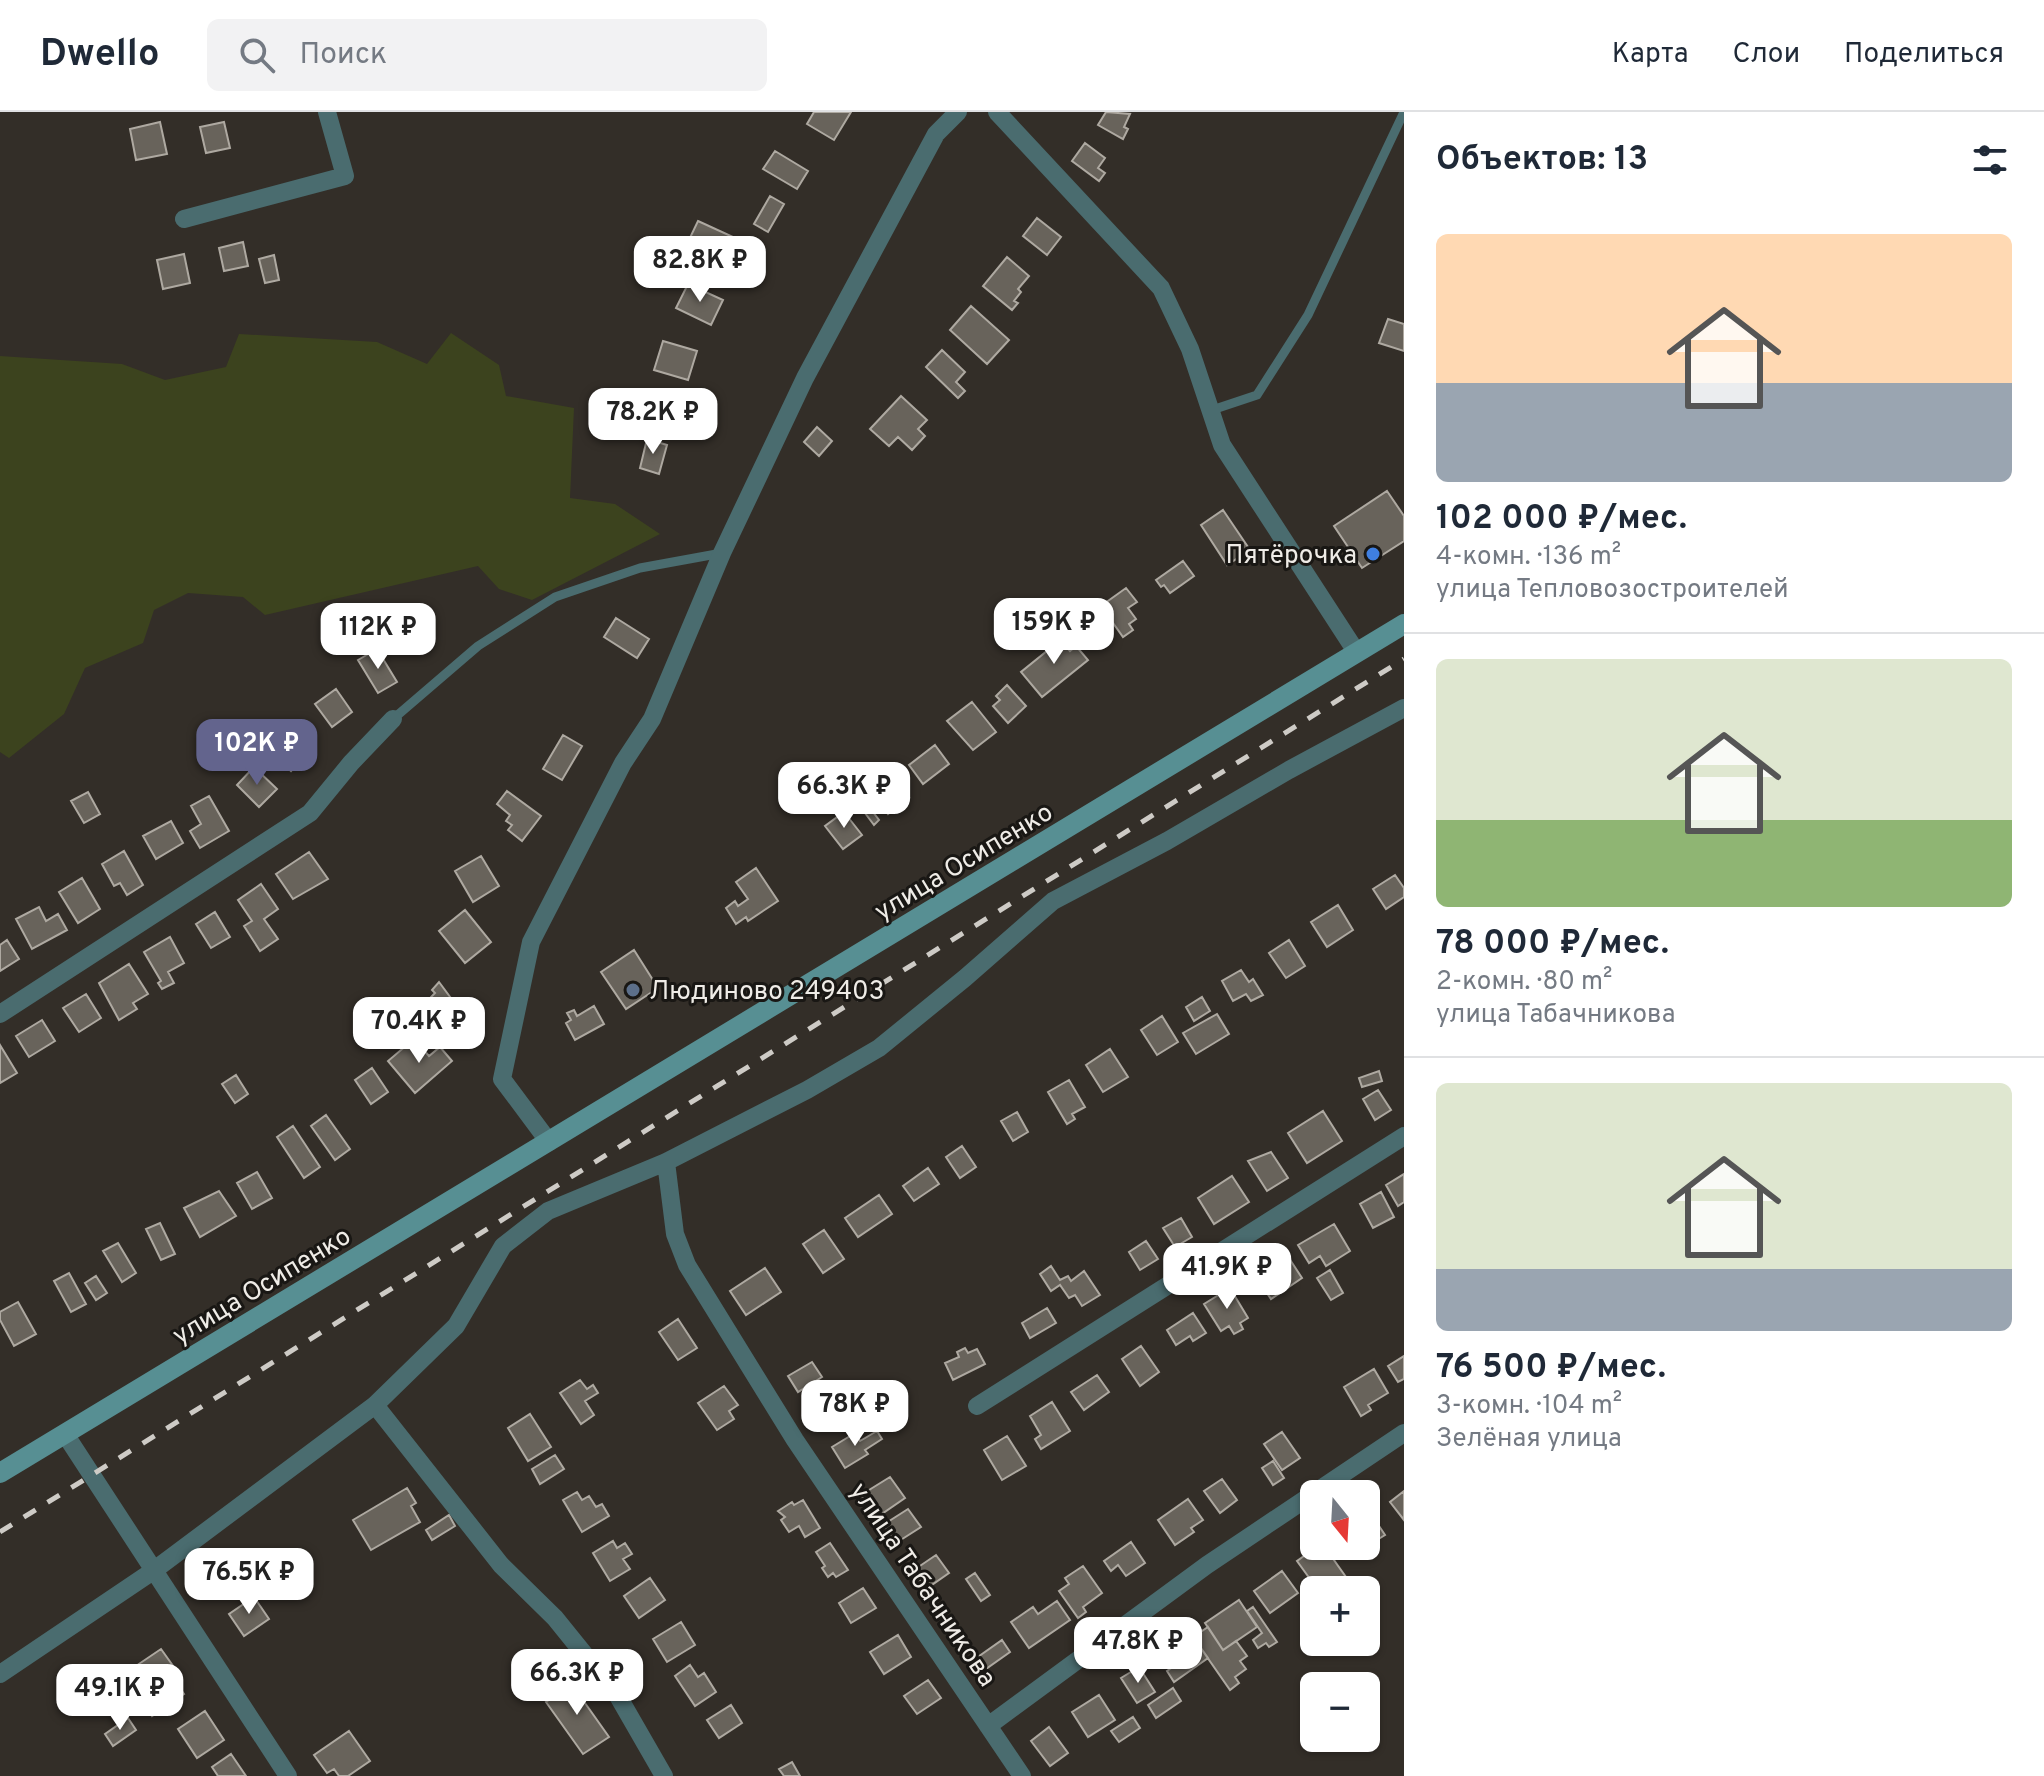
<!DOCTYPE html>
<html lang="ru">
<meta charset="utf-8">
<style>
:root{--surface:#fff;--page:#f2f2f3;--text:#1f2937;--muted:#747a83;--line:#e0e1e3;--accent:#63648d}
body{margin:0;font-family:Overpass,sans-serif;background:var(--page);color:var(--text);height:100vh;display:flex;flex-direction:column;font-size:30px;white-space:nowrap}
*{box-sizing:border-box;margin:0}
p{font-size:26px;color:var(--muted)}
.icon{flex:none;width:44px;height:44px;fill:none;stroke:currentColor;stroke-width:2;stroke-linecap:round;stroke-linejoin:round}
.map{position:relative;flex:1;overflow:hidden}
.drawer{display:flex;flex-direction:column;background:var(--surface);width:640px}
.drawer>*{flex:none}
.needle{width:52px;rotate:162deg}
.fabs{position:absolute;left:1300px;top:1368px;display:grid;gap:16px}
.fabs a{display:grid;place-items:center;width:80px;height:80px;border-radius:12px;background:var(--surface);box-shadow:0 2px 6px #0004;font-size:40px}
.price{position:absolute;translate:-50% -68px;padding:0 18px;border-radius:16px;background:#fff;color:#222;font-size:26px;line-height:52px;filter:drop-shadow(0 2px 4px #0008)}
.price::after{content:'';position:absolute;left:50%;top:48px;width:24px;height:18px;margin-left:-12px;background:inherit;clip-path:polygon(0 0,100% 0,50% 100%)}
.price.on{background:var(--accent);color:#fff}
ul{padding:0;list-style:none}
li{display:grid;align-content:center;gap:16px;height:424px;padding:0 32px}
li+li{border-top:2px solid var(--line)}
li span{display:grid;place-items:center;height:248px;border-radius:12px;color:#555}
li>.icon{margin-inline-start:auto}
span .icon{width:144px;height:144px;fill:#fffc;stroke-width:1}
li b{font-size:34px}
h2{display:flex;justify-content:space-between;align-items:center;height:96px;padding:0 32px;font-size:34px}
header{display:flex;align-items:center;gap:48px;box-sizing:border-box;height:112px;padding:0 40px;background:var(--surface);border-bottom:2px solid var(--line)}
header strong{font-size:38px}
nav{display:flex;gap:44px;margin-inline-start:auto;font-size:28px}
.search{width:560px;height:72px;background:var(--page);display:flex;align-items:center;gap:20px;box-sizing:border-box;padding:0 28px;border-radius:12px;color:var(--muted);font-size:30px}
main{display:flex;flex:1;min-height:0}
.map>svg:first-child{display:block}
.green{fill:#3c431e}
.building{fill:#68635b;stroke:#aea9a1;stroke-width:2}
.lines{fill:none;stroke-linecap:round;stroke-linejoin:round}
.lane{stroke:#4a6c6f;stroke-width:9}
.street{stroke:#4a6c6f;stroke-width:18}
.secondary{stroke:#578f93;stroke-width:20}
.rail{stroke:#cecbc6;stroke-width:5;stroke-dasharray:14 14;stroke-linecap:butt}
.shop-dot{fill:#3f7fe0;stroke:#191714;stroke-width:3}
.service-dot{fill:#5c6f8a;stroke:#191714;stroke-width:3}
.labels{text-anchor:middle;stroke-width:6;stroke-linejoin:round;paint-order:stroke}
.poi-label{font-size:26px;fill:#efece7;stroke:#191714;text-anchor:end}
.street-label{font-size:26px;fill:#efece7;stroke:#191714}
</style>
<header>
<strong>Dwello</strong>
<div class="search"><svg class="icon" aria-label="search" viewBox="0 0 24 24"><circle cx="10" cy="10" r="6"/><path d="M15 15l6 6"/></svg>Поиск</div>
<nav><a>Карта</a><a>Слои</a><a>Поделиться</a></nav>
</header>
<main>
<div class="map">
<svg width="1404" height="1664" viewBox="0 0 1404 1664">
<rect width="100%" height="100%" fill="#332e28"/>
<!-- green -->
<path class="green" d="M451,221L499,253L506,284L574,296L570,386L615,392L660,422L532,488L499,477L478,454L265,503L243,485L188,481L154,498L143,531L85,556L64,602L9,646L0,640V244L122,252L165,268L226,255L239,222L377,230L427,252Z"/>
<!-- building -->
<path class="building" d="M814,0H851L834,28L807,12Z
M1106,0L1130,2L1124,15L1128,17L1123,27L1098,13Z
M160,10L167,42L136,48L130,17Z
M224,10L230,36L206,41L200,15Z
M1085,31L1105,46L1098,56L1105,61L1099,69L1072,49Z
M775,39L808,59L797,77L763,57Z
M770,84L784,92L768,120L754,112Z
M1037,106L1061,125L1047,143L1023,124Z
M698,109L733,125L723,148L687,132Z
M243,130L248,154L224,159L219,136Z
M707,141L729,152L724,163L702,152Z
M184,142L190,171L163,177L157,148Z
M274,143L279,168L265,171L259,147Z
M1007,145L1029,164L1018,177L1021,180L1014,189L1018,191L1012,198L983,174Z
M688,172L723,188L711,213L676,196Z
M971,194L1009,228L987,252L950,218Z
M1388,207L1404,212V239L1379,231Z
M663,229L697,239L688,268L654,258Z
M942,238L965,260L956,270L965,279L958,286L926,255Z
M901,284L927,308L918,317L925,324L912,338L898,325L889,334L870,317Z
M817,315L832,329L819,344L804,330Z
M647,327L667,333L659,362L640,356Z
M1387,379L1404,404V429L1362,456L1334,414Z
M1223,398L1250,438L1227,453L1201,413Z
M1183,449L1194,464L1170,481L1164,473L1161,475L1156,468Z
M1126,476L1137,490L1128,496L1136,507L1129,512L1133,518L1123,525L1101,494Z
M616,506L649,527L637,546L604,525Z
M1054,521L1070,539L1076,534L1088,548L1042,585L1021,560L1053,534L1047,527Z
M377,537L397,570L378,581L358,548Z
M1007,573L1026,594L1008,611L993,594L1000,588L996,584Z
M336,577L352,600L332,615L315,592Z
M972,590L996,620L973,638L947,609Z
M299,623L312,636L291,659L271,641L278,634L284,639Z
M563,623L582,634L562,668L543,657Z
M935,633L949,652L923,672L909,653Z
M254,655L277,677L259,695L237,673Z
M890,662L909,685L888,702L882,694L873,700L879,708L874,713L856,689Z
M507,679L541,704L522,729L508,718L512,713L506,709L510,703L497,692Z
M88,680L100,702L84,711L71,689Z
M209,684L229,719L200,736L190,719L201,712L191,694Z
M844,700L862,723L843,737L825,714Z
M171,709L183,731L156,747L143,724Z
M124,739L143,773L127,783L120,771L114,774L102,752Z
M309,740L328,767L293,787L276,762Z
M481,744L499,774L473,790L455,759Z
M756,756L778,789L748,809L746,805L736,812L726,796L735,789L738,794L748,787L736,770Z
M1395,763L1404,776V785L1386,797L1373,777Z
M82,766L100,797L78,811L59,780Z
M261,772L278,797L264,807L278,827L260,839L244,814L252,809L238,788Z
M1338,793L1353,818L1327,835L1311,810Z
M39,795L46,809L58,802L67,818L32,837L16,807Z
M465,798L491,830L465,851L439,819Z
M215,800L230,825L211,836L196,812Z
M170,825L184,851L168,860L174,871L162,877L158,871L161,869L144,840Z
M7,828L19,847L0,859V833Z
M1289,828L1305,854L1286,866L1269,841Z
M634,838L658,876L626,897L601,860Z
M129,852L148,882L133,891L137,897L119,908L99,871Z
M1241,858L1249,870L1253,867L1263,883L1251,889L1246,882L1233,889L1222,869Z
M439,870L453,889L448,894L459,905L437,927L413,904L435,881L432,878Z
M86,882L101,906L79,920L63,896Z
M1202,885L1210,899L1194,909L1186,895Z
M594,894L604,912L575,928L566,911L571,908L567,901L574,898L577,904Z
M1217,902L1229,922L1196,942L1183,921Z
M1162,904L1178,930L1157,943L1141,918Z
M42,908L55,929L29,945L16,924Z
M414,927L429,944L440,935L452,949L415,981L388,949Z
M0,933L17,961L0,971Z
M1110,937L1128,965L1103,980L1086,953Z
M372,956L388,980L371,992L355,968Z
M1379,959L1382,969L1362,975L1359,966Z
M236,963L248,982L235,991L222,972Z
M1069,968L1085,995L1072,1002L1075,1007L1067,1012L1048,980Z
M1378,978L1391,998L1375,1008L1363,987Z
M1323,999L1342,1029L1307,1051L1288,1021Z
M1017,1000L1028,1020L1013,1029L1001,1009Z
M326,1003L350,1037L335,1048L311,1014Z
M293,1014L320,1055L304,1066L277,1025Z
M962,1034L976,1055L960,1066L946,1045Z
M1271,1040L1288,1066L1267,1079L1248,1049Z
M928,1056L939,1072L914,1089L903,1074Z
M257,1060L272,1086L252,1097L237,1071Z
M1404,1062V1090L1398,1094L1386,1073Z
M1232,1064L1249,1090L1214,1112L1198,1086Z
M219,1079L236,1104L200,1125L184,1096Z
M1381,1080L1394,1105L1373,1116L1360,1092Z
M879,1083L892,1102L858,1125L845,1106Z
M1181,1106L1192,1125L1175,1135L1163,1116Z
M160,1111L175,1142L161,1148L146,1117Z
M1334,1112L1350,1139L1326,1154L1320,1144L1309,1151L1298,1133Z
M824,1118L844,1147L823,1161L803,1132Z
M1146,1129L1158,1147L1140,1158L1129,1140Z
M118,1131L136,1161L122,1170L103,1139Z
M1285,1140L1302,1166L1271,1187L1255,1163L1268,1154L1263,1148L1271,1143L1274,1148Z
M1051,1154L1060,1168L1068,1164L1071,1169L1084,1159L1100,1183L1082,1194L1075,1183L1069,1186L1060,1173L1051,1179L1040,1162Z
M765,1156L781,1180L746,1203L730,1179Z
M1330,1158L1343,1181L1331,1188L1317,1166Z
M69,1161L86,1192L71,1200L54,1169Z
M96,1164L107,1181L96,1188L85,1171Z
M1230,1176L1248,1206L1240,1211L1243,1217L1234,1222L1229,1214L1221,1219L1204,1192Z
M18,1190L36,1222L14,1234L0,1208V1200Z
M1047,1196L1056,1211L1030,1226L1022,1211Z
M1193,1201L1206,1221L1193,1229L1190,1224L1176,1233L1167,1218Z
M678,1207L697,1236L678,1248L659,1220Z
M1141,1234L1159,1260L1140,1274L1122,1247Z
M965,1236L968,1241L977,1237L985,1252L953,1268L945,1251L959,1245L957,1240Z
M1404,1244V1267L1398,1270L1388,1254Z
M812,1250L822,1265L798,1280L788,1264Z
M1374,1257L1388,1281L1368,1293L1371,1298L1361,1304L1344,1275Z
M1097,1263L1109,1280L1084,1298L1071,1280Z
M580,1268L587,1277L593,1273L598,1281L585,1289L594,1303L581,1312L560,1281Z
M724,1274L738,1293L729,1299L734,1307L717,1318L698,1291Z
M1052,1290L1070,1319L1041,1337L1035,1327L1041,1323L1030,1304Z
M530,1302L551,1335L528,1349L508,1316Z
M877,1319L882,1327L865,1338L868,1342L845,1356L832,1335L855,1321L860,1329Z
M1282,1320L1300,1346L1282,1358L1264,1332Z
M1007,1324L1026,1354L1002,1368L984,1338Z
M555,1343L564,1357L540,1372L532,1357Z
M1273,1349L1284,1366L1273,1373L1262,1356Z
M890,1365L905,1386L873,1408L868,1400L871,1398L861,1383Z
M1222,1367L1237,1388L1220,1401L1204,1379Z
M407,1376L416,1391L411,1394L420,1410L371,1438L353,1408Z
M1404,1379V1408L1390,1390Z
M577,1380L582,1388L589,1384L596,1395L602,1392L609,1404L582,1420L563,1388Z
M1188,1387L1203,1408L1191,1416L1194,1420L1175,1433L1158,1408Z
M803,1388L820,1416L805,1425L799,1414L789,1420L781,1408L785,1405L778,1399L792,1390L794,1393Z
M908,1397L921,1415L896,1431L883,1413Z
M1369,1399L1385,1423L1359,1439L1356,1434H1366V1401Z
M449,1403L455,1414L432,1428L426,1418Z
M613,1429L617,1436L625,1431L632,1442L623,1447L630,1457L610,1469L593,1441Z
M1131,1430L1145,1451L1126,1464L1118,1453L1111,1459L1104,1449Z
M830,1431L848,1458L836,1465L833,1461L828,1465L822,1456L825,1454L816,1440Z
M1318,1434H1324L1353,1475L1348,1478H1334L1329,1472L1318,1478L1297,1449Z
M936,1443L949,1461L926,1477L914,1458Z
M1083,1454L1102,1481L1083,1495L1086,1500L1078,1506L1059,1479L1069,1472L1065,1466Z
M1282,1459L1298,1481L1270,1501L1254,1479Z
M975,1461L990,1483L981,1489L966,1467Z
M650,1466L665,1488L639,1506L624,1484Z
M863,1476L876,1496L851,1511L839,1491Z
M254,1485L269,1507L244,1524L229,1502Z
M1239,1488L1257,1515L1223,1538L1205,1511Z
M1057,1489L1070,1508L1029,1536L1011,1510L1033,1495L1038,1502Z
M1253,1495L1277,1530L1269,1535L1266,1531L1258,1536L1253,1528L1262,1521L1247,1499Z
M681,1510L695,1533L667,1550L653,1527Z
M1208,1515L1223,1538L1236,1529L1247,1544L1240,1549L1246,1557L1235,1565L1239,1571L1230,1578L1191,1522L1199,1516L1202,1519Z
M1191,1522L1208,1546L1174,1570L1167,1559L1174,1554L1164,1540Z
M898,1523L911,1545L884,1562L870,1540Z
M1002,1528L1010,1540L983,1559L975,1547Z
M161,1537L181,1565L175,1569L184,1582L152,1604L143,1591L138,1595L120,1571L132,1562L130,1558Z
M690,1553L698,1565L704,1561L716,1580L695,1594L675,1564Z
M1139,1555L1155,1580L1137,1591L1121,1566Z
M568,1567L609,1625L583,1642L546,1590L556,1583L552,1578Z
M928,1568L941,1586L917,1602L904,1584Z
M1173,1576L1181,1589L1156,1606L1148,1593Z
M1099,1583L1115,1608L1088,1625L1072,1600Z
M731,1593L742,1611L719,1626L707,1608Z
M205,1599L224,1628L197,1646L178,1617Z
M1133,1605L1140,1616L1119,1630L1111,1619Z
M128,1606L136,1618L113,1634L105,1622Z
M1049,1615L1068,1641L1050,1654L1031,1629Z
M349,1619L370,1649L348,1664H339L334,1657L327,1661L314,1643Z
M231,1642L246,1664H218L212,1655Z
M792,1650L800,1664H784L779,1657Z"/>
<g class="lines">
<!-- lane -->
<path class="lane" d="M1212,298L1257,283L1308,203L1404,0
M393,607L478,534L555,485L640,456L722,441"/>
<!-- street -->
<path class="street" d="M997,0L1161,176L1190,237L1222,333L1357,541
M184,107L345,64L327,0
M0,902L310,701L351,651L393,607
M549,1030L502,967L531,830L623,651L652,607L722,441L805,266L936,22L958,0
M666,1050L675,1122L687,1153L795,1328L1022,1664
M375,1293L501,1453L555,1506L618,1584L664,1664
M977,1294L1404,1024
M65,1322L288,1664
M0,1562L153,1459L375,1293L456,1214L503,1134L548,1099L666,1050L807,978L879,936L965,866L1053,789L1167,729L1289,658L1404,596
M988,1614L1207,1453L1404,1321"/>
<!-- secondary -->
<path class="secondary" d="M0,1361L1404,512"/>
<!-- rail -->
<path class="rail" d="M0,1420L1404,547"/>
</g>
<!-- markers -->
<circle class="shop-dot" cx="1373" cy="442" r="8"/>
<circle class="service-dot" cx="633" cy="878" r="8"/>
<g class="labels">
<!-- poi labels -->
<g class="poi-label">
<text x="1357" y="451">Пятёрочка</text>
<text x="649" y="887" text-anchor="start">Людиново 249403</text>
</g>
<!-- street labels -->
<g class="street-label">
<text transform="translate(963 749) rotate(-31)" y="9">улица Осипенко</text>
<text transform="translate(261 1173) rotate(-31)" y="9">улица Осипенко</text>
<text transform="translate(924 1472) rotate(56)" y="9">улица Табачникова</text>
</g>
</g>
</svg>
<div class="fabs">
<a><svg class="needle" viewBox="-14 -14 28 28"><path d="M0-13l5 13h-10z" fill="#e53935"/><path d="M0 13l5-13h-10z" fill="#747a83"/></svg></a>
<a>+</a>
<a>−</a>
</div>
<b class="price" style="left:700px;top:192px">82.8K ₽</b>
<b class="price" style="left:653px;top:344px">78.2K ₽</b>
<b class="price" style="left:1054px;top:554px">159K ₽</b>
<b class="price" style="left:378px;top:559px">112K ₽</b>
<b class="price on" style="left:257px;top:675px">102K ₽</b>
<b class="price" style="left:844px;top:718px">66.3K ₽</b>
<b class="price" style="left:419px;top:953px">70.4K ₽</b>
<b class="price" style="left:1227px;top:1199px">41.9K ₽</b>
<b class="price" style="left:855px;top:1336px">78K ₽</b>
<b class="price" style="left:249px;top:1504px">76.5K ₽</b>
<b class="price" style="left:1138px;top:1573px">47.8K ₽</b>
<b class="price" style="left:577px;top:1605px">66.3K ₽</b>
<b class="price" style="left:120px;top:1620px">49.1K ₽</b>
</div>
<section class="drawer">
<h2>Объектов: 13<svg class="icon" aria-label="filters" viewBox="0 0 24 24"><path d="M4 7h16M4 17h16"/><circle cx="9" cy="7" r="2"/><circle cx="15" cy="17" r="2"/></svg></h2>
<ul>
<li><span style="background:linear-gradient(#ffd9b3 60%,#9aa5b1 0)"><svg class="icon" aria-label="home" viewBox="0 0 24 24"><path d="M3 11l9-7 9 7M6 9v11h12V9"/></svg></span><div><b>102 000 ₽/мес.</b><p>4-комн. · 136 m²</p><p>улица Тепловозостроителей</p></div></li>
<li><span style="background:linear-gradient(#dfe7d0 65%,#8fb573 0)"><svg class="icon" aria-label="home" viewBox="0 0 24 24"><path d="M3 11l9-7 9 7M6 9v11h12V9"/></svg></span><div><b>78 000 ₽/мес.</b><p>2-комн. · 80 m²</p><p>улица Табачникова</p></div></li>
<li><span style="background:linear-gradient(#dfe7d0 75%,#9aa5b1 0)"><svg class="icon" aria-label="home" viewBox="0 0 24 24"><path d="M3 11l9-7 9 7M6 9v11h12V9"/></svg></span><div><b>76 500 ₽/мес.</b><p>3-комн. · 104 m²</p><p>Зелёная улица</p></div></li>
</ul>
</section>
</main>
